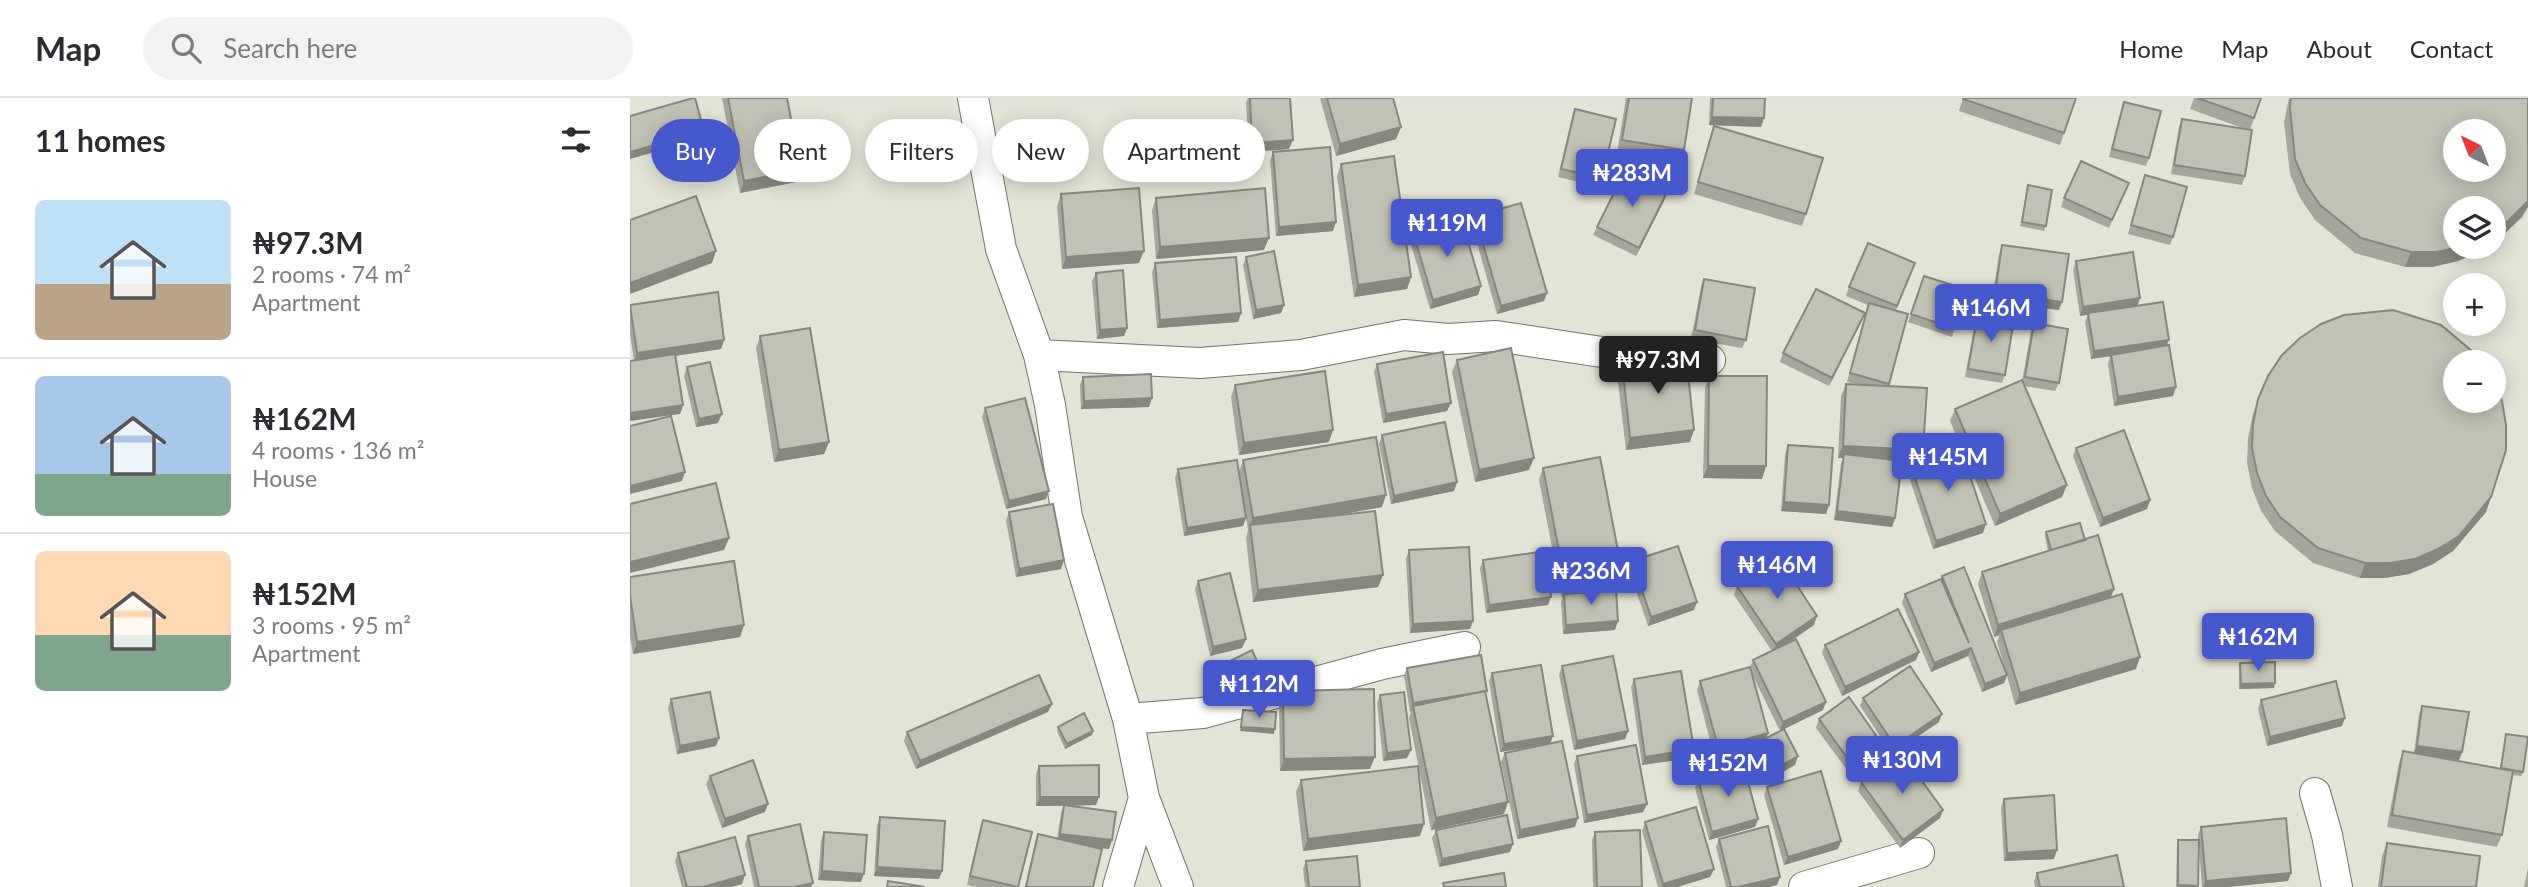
<!DOCTYPE html>
<meta charset="utf-8">
<style>
:root{--surface:#fff;--page:#f2f2f3;--text:#2b2b33;--muted:#7c7c81;--line:#e1e1e2;--accent:#4758cd}
body{margin:0;font-family:Lato,sans-serif;background:var(--page);color:var(--text);height:100vh;display:flex;flex-direction:column;font-size:26px;white-space:nowrap}
*{box-sizing:border-box;margin:0}
p{font-size:23px;color:var(--muted)}
.icon{flex:none;width:38px;height:38px;fill:none;stroke:currentColor;stroke-width:2;stroke-linecap:round;stroke-linejoin:round}
.map{position:relative;flex:1;overflow:hidden}
.side{display:flex;flex-direction:column;background:var(--surface);width:630px}
.side>*{flex:none}
.banner{position:absolute;left:21px;top:21px;width:665px;height:63px;display:flex;gap:14px}
.needle{width:46px;rotate:318deg}
.buttons{position:absolute;left:1813px;top:21px;display:grid;gap:14px}
.buttons a{display:grid;place-items:center;width:63px;height:63px;border-radius:50%;background:var(--surface);box-shadow:0 4px 18px #0003;font-size:35px}
.price{position:absolute;translate:-50% -60px;padding:0 16px;border-radius:7px;background:var(--accent);color:#fff;font-size:23px;line-height:46px;filter:drop-shadow(0 2px 4px #0008)}
.price::after{content:'';position:absolute;left:50%;top:42px;width:21px;height:16px;margin-left:-10px;background:inherit;clip-path:polygon(0 0,100% 0,50% 100%)}
.price.active{background:#222;color:#fff}
ul{padding:0;list-style:none}
li{display:flex;align-items:center;gap:21px;height:175px;padding:0 35px}
li+li{border-top:2px solid var(--line)}
li span{display:grid;place-items:center;flex:none;width:196px;height:140px;border-radius:10px;color:#555}
li>.icon{margin-inline-start:auto}
span .icon{width:84px;height:84px;fill:#fffc;stroke-width:1}
li b{font-size:30px}
h2{display:flex;justify-content:space-between;align-items:center;height:84px;padding:0 35px;font-size:30px}
.chip{padding:0 24px;border-radius:32px;background:var(--surface);box-shadow:0 4px 18px #0003;font-size:24px;line-height:63px}
.chip.active{background:var(--accent);color:#fff}
header{display:flex;align-items:center;gap:42px;box-sizing:border-box;height:98px;padding:0 35px;background:var(--surface);border-bottom:2px solid var(--line)}
header strong{font-size:33px}
nav{display:flex;gap:38px;margin-inline-start:auto;font-size:24px}
.search{width:490px;height:63px;background:var(--page);display:flex;align-items:center;gap:18px;box-sizing:border-box;padding:0 24px;border-radius:38px;color:var(--muted);font-size:26px}
main{display:flex;flex:1;min-height:0}
.map>svg:first-child{display:block}
.lines{fill:none;stroke-linecap:round;stroke-linejoin:round}
.street-casing{stroke:#737468;stroke-width:32}
.street{stroke:#fff;stroke-width:30}
.wall{fill:#a5a79c}
.shaded-wall{fill:#86887f}
.building{fill:#c0c2b5;stroke:#86887f;stroke-width:2;fill-rule:evenodd}
</style>
<header>
<strong>Map</strong>
<div class="search"><svg class="icon" aria-label="search" viewBox="0 0 24 24"><circle cx="10" cy="10" r="6"/><path d="M15 15l6 6"/></svg>Search here</div>
<nav><a>Home</a><a>Map</a><a>About</a><a>Contact</a></nav>
</header>
<main>
<section class="side">
<h2>11 homes<svg class="icon" aria-label="filters" viewBox="0 0 24 24"><path d="M4 7h16M4 17h16"/><circle cx="9" cy="7" r="2"/><circle cx="15" cy="17" r="2"/></svg></h2>
<ul>
<li><span style="background:linear-gradient(#bfe0f5 60%,#b9a48a 0)"><svg class="icon" aria-label="home" viewBox="0 0 24 24"><path d="M3 11l9-7 9 7M6 9v11h12V9"/></svg></span><div><b>₦97.3M</b><p>2 rooms · 74 m²</p><p>Apartment</p></div></li>
<li><span style="background:linear-gradient(#a9c7e8 70%,#7fa58c 0)"><svg class="icon" aria-label="home" viewBox="0 0 24 24"><path d="M3 11l9-7 9 7M6 9v11h12V9"/></svg></span><div><b>₦162M</b><p>4 rooms · 136 m²</p><p>House</p></div></li>
<li><span style="background:linear-gradient(#ffd9b3 60%,#7fa58c 0)"><svg class="icon" aria-label="home" viewBox="0 0 24 24"><path d="M3 11l9-7 9 7M6 9v11h12V9"/></svg></span><div><b>₦152M</b><p>3 rooms · 95 m²</p><p>Apartment</p></div></li>
</ul>
</section>
<div class="map">
<svg width="1898" height="789" viewBox="0 0 1898 789">
<rect width="100%" height="100%" fill="#e2e4d6"/>
<g class="lines">
<!-- street casing -->
<g class="street-casing">
<path id="street" d="M343,0L371,151L409,257L420,307L437,419L498,621L514,700L488,789
M409,257L570,265L671,257L774,237L818,241L866,238L985,256L1080,262
M498,621L573,615L752,566L835,549
M1685,695L1697,737L1707,789
M514,700L548,789
M1174,789L1289,755"/>
</g>
<!-- street -->
<use href="#street" class="street"/>
</g>
<!-- wall -->
<path class="wall" d="M92,0H157L166,84L110,95Z
M618,0H660L659,51L619,54L616,5Z
M690,0H763L771,29L766,41L706,58Z
M996,0H1062L1054,52L1049,64L987,55Z
M1080,0H1135L1131,29L1079,27Z
M1333,0H1446L1430,47L1329,13Z
M1564,0H1631L1620,32L1615,78L1612,87L1541,76L1549,29L1552,21L1615,31L1560,11Z
M1659,0H1898L1892,119L1873,137L1864,144V110L1852,152L1828,163L1802,169H1775L1725,155L1685,122L1670,100L1660,76L1654,24Z
M1494,4L1519,60L1516,68L1479,59Z
M945,11L972,80L969,89L928,79L942,20Z
M1084,28L1176,116L1172,128L1064,96Z
M643,54L703,133L646,138L640,62Z
M711,66L781,179L777,191L724,199L707,78Z
M1515,77L1543,139L1540,147L1498,136Z
M1499,85L1479,130L1431,109L1434,100Z
M1398,87L1416,128L1414,133L1390,128Z
M431,96L509,165L432,171L427,108Z
M526,100L634,152L526,161L522,112Z
M1034,103L1006,158L963,137L967,129Z
M845,118L914,203L867,216L842,127Z
M783,134L851,188L848,197L800,211L780,143Z
M1372,147L1429,212L1362,203L1369,156Z
M616,159L654,207L651,215L623,221L613,167Z
M1446,163L1507,208L1539,242L1537,247L1543,298L1484,308L1478,266L1480,258L1461,261L1455,224L1458,216L1450,218L1443,172Z
M525,165L611,215L608,224L527,230L522,174Z
M1285,165L1266,212L1278,216L1259,288L1290,362L1353,435L1303,451L1277,373L1280,365L1283,364L1272,363L1265,420L1262,429L1204,422L1211,365L1213,360H1208L1211,298L1216,286H1226L1217,284L1238,207L1216,198L1219,189Z
M466,175L497,230L494,238L467,241L462,183Z
M1294,178L1338,192L1322,239L1278,224Z
M1074,181L1116,242L1112,250L1061,241L1071,189Z
M0,208L94,242L91,251L45,258L53,307L50,316L4,263L0,236Z
M1235,215L1231,224L1199,288L1150,264L1153,255Z
M1348,215L1375,277L1372,285L1335,279L1345,224Z
M1404,225L1429,285L1425,293L1394,288L1432,399L1365,428L1320,323L1325,311L1392,283L1401,233Z
M130,238L199,344L194,356L144,364L126,250Z
M827,262L899,372L845,384L822,274Z
M992,264L1060,344L996,352L987,276Z
M747,266L817,313L753,325L744,274Z
M57,269L88,325L66,329L54,278Z
M1079,278L1136,368L1132,381L1073,380L1075,290Z
M453,279L519,309L451,311L450,287Z
M605,287L699,344L609,357L601,299Z
M1628,301L1861,399L1856,414L1823,453L1803,466L1779,476L1755,480H1730L1683,465L1645,433L1631,413L1622,390L1617,365L1618,340L1623,316Z
M355,310L416,401L376,411L352,319Z
M752,337L827,384L824,393L761,406L749,346Z
M1158,347L1199,407L1196,416L1151,413L1155,356Z
M1446,350L1517,411L1470,429L1443,358Z
M613,362L752,409L703,418L753,477L748,489L623,504L616,440L618,432L609,374Z
M913,370L993,479L989,491L978,493L985,532L933,536L931,504L932,501L909,382Z
M548,371L616,420L613,428L554,438L545,380Z
M379,414L431,471L386,479L376,422Z
M1416,434L1455,442L1484,491L1481,499L1506,571L1385,607L1377,578L1374,585L1352,594L1338,558L1301,574L1272,505L1275,496L1311,481L1312,478L1375,571L1367,544L1369,537L1364,539L1348,486L1352,474L1418,453L1415,438Z
M779,452L843,523L840,531L780,535L776,461Z
M853,462L918,507L856,515L850,470Z
M1002,463L1064,512L1018,528L999,472Z
M0,479L114,527L110,539L3,556L0,539Z
M568,483L616,541L612,550L580,558L565,491Z
M1107,488L1184,527L1155,547L1193,612L1150,633L1122,576L1138,635L1136,640L1165,667L1131,686L1116,658L1119,649L1124,647L1084,658L1067,592L1070,583L1120,569L1123,562L1142,553L1104,497Z
M1195,547L1289,554L1286,562L1212,598L1192,555Z
M1610,565L1644,590L1609,591V569Z
M594,566L631,572L630,576L602,590L593,570Z
M932,568L998,633L995,641L944,652L929,577Z
M777,570L855,596L874,716L801,732L779,620L781,613L780,614L774,578Z
M862,575L920,646L945,729L887,741L871,664L875,655L915,647L870,654L859,583Z
M1004,581L1064,651L1060,660L1012,667L1001,589Z
M653,593L740,671L650,673L649,605Z
M750,597L777,660L753,663L747,605Z
M1233,600L1309,624L1262,656L1230,608Z
M41,601L86,648L47,656L38,610Z
M1631,602L1712,628L1637,648L1628,611Z
M1792,608L1832,654L1829,662L1812,660L1870,670L1876,636L1893,674L1891,678L1882,677L1872,737L1867,749L1757,729L1769,665L1773,653L1784,655L1789,616Z
M418,614L286,671L274,643L277,634Z
M1189,621L1252,658L1223,680L1186,630Z
M428,629L463,633L462,637L435,651L427,633Z
M947,658L1017,706L1013,714L954,725L944,666Z
M409,668L466,707L440,708L482,742L479,751L462,749L463,789H395L405,745L408,736L427,741L431,715L434,708H406V676Z
M80,678L135,714L92,730L76,686Z
M1068,681L1128,721L1125,729L1079,742L1065,690Z
M671,682L790,738L673,753L666,694Z
M1231,684L1313,712L1310,720L1270,750L1228,693Z
M1137,689L1208,751L1154,767L1134,697Z
M1374,701L1424,761L1374,763L1371,709Z
M250,719L312,773L309,781L244,778L247,728Z
M353,722L388,789H346L337,787L350,731Z
M1015,724L1084,771L1080,779L1047,789H1028L1012,733Z
M1571,729L1661,775L1658,783L1597,789H1572L1569,748L1567,789H1546L1547,746L1548,742H1568V737Z
M806,732L880,754L809,769L802,740Z
M194,734L231,784L188,782L191,743Z
M965,734L1012,789H963L962,742Z
M118,738L181,789H124L115,746Z
M1089,741L1150,779L1147,787L1139,789H1096L1086,749Z
M1757,745L1846,789H1748L1752,758Z
M48,755L112,786L101,789H52L45,763Z
M676,763L730,789H675L673,771Z
M1898,770V789H1894Z
M1407,775L1494,789H1405L1404,783Z"/>
<!-- shaded-wall -->
<path class="shaded-wall" d="M1082,19L1134,20L1131,29L1079,27Z
M771,29L766,41L706,58L710,46Z
M74,33L71,41L0,61V54Z
M663,42L659,51L619,54L622,45Z
M171,72L166,84L110,95L114,83Z
M1037,94L1034,103L1006,158L1009,150Z
M1898,103V109L1892,119L1873,137L1864,144V133Z
M706,124L703,133L646,138L649,129Z
M639,140L634,152L526,161L530,149Z
M1829,149H1857L1852,152L1828,163L1802,169H1775L1781,154Z
M86,153L82,165L0,196V185Z
M514,153L509,165L432,171L436,159Z
M781,179L777,191L724,199L728,187Z
M851,188L848,197L800,211L803,202Z
M917,195L914,203L867,216L871,208Z
M1365,195L1432,204L1429,212L1362,203Z
M1510,200L1507,209L1450,218L1453,209Z
M654,207L651,215L623,221L626,212Z
M611,215L608,224L527,230L530,222Z
M1235,215L1231,224L1199,288L1202,280Z
M497,230L494,238L467,241L470,232Z
M94,242L91,251L4,264L7,255Z
M1539,242L1535,250L1461,261L1464,253Z
M1546,289L1543,298L1484,308L1488,299Z
M522,300L519,309L451,311L454,303Z
M821,305L817,313L753,325L756,316Z
M53,307L50,316L0,323V315Z
M92,316L88,325L66,329L69,321Z
M703,332L699,344L609,357L614,345Z
M1064,332L1060,344L996,352L1000,340Z
M199,344L194,356L144,364L149,352Z
M1213,348L1293,352L1289,364L1214,360V356L1213,360H1208Z
M904,360L899,372L845,384L849,372Z
M1078,368H1136L1132,381L1073,380Z
M55,374L52,383L0,396V388Z
M827,384L824,393L761,406L764,398Z
M1437,387L1432,399L1365,428L1370,416Z
M419,393L416,401L376,411L379,403Z
M756,397L752,409L621,432L620,427L618,432L623,420Z
M1861,399L1856,414L1823,453L1803,466L1779,476L1755,480H1730L1735,465Z
M1520,402L1517,411L1470,429L1473,420Z
M1154,404L1199,407L1196,416L1151,413Z
M1207,413L1265,420L1262,429L1204,422Z
M616,420L613,428L554,438L557,430Z
M1356,426L1353,435L1303,451L1306,443Z
M99,440L94,452L0,475V464Z
M434,462L431,471L386,479L389,471Z
M753,477L748,489L623,504L628,492Z
M993,479L989,491L934,501V496L932,501L936,489Z
M1484,491L1479,503L1371,532L1369,537L1364,539L1368,527Z
M921,499L918,507L856,515L859,507Z
M1067,504L1064,512L1018,528L1021,519Z
M1187,518L1184,527L1143,555L1146,546Z
M843,523L840,531L780,535L783,526Z
M988,523L985,532L933,536L936,527Z
M114,527L110,539L3,556L7,544Z
M616,541L612,550L580,558L583,549Z
M1341,550L1338,558L1301,574L1304,565Z
M1289,554L1286,562L1212,598L1215,589Z
M1510,559L1506,571L1385,607L1390,595Z
M631,572L630,576L602,590L604,585Z
M1377,577L1374,585L1352,594L1355,586Z
M1645,585L1644,590L1609,591L1611,586Z
M857,593L853,601L783,608L781,613L780,614L783,605Z
M1196,604L1193,612L1150,633L1153,624Z
M422,606L418,614L286,671L290,663Z
M1312,616L1309,624L1262,656L1265,648Z
M1715,620L1712,628L1637,648L1640,639Z
M611,629L645,631L644,636L610,633Z
M463,633L462,637L435,651L437,646Z
M998,633L995,641L944,652L947,643Z
M1138,635L1135,644L1084,658L1088,649Z
M923,638L920,646L870,654L874,646Z
M89,640L86,648L47,656L50,648Z
M1787,648L1832,654L1829,662L1783,656Z
M1255,650L1252,658L1223,680L1226,672Z
M1064,651L1060,660L1012,667L1015,659Z
M781,652L777,660L753,663L757,655Z
M1168,658L1165,667L1131,686L1134,677Z
M745,659L740,671L650,673L654,661Z
M410,699H469L466,707L406,708Z
M878,704L874,716L801,732L806,720Z
M138,706L135,714L92,730L95,721Z
M1017,706L1013,714L954,725L957,717Z
M1313,712L1310,720L1270,750L1273,742Z
M948,720L945,729L887,741L890,732Z
M1128,721L1125,729L1079,742L1082,734Z
M794,726L790,738L673,753L678,741Z
M430,736L482,742L479,751L427,744Z
M1211,743L1208,751L1154,767L1158,759Z
M883,746L880,754L809,769L812,761Z
M1427,752L1424,761L1374,763L1377,755Z
M247,769L312,773L309,781L244,778Z
M1084,771L1080,779L1047,789H1032L1033,786Z
M192,773L234,776L231,784L188,782Z
M1661,775L1658,783L1597,789H1573L1576,783Z
M115,777L112,786L101,789H73Z
M1150,779L1147,787L1139,789H1108Z
M183,785L181,789H164Z
M1548,787L1568,788L1567,789H1547Z"/>
<!-- building -->
<path class="building" d="M63,0H65L74,33L0,54V18Z
M98,0H157L171,72L114,83Z
M620,0H660L663,42L622,45Z
M697,0H763L771,29L710,46Z
M999,0H1062L1054,52L992,42Z
M1083,0H1135L1134,20L1082,19Z
M1333,0H1446L1434,35L1333,1Z
M1567,0H1631L1624,20Z
M1661,0H1898V103L1879,122L1864,133V110H1825V149H1829L1807,154H1781L1731,140L1690,107L1675,85L1665,61L1660,10ZM1825,33H1864V72H1825Z
M1494,4L1531,13L1519,60L1482,51Z
M945,11L986,21L972,80L931,71Z
M1552,21L1622,32L1615,78L1544,67Z
M1084,28L1193,60L1176,116L1068,84Z
M700,49L706,124L649,129L643,54Z
M764,58L781,179L728,187L711,66Z
M1451,63L1499,85L1482,122L1434,100Z
M995,73L1037,94L1009,150L967,129Z
M1515,77L1557,89L1543,139L1501,127Z
M1398,87L1422,92L1416,128L1392,124Z
M509,90L514,153L436,159L431,96Z
M635,90L639,140L530,149L526,100Z
M66,98L86,153L0,185V122Z
M891,105L917,195L871,208L845,118Z
M831,120L851,188L803,202L783,134Z
M1238,145L1285,165L1267,208L1219,189Z
M1372,147L1439,156L1432,204L1365,195Z
M644,153L654,207L626,212L616,159Z
M1503,154L1510,200L1453,209L1446,163Z
M606,159L611,215L530,222L525,165Z
M493,172L497,230L470,232L466,175Z
M1294,178L1338,192L1325,231L1281,216Z
M1074,181L1125,190L1116,242L1065,232Z
M1186,191L1235,215L1202,280L1153,255Z
M88,194L94,242L7,255L0,207Z
M1533,204L1539,242L1464,253L1458,215Z
M1239,205L1278,216L1259,286L1220,275Z
M1763,212L1811,227L1849,259L1852,264H1825V303H1864V287L1872,303L1876,327V352L1861,399L1829,438L1808,451L1785,461L1760,465H1735L1688,450L1650,419L1636,398L1627,375L1622,350L1623,326L1628,301L1638,278L1652,257L1670,240L1691,226L1714,217Z
M1348,215L1384,221L1375,277L1338,271Z
M1404,225L1438,231L1429,285L1395,279Z
M180,230L199,344L149,352L130,238Z
M1539,247L1546,289L1488,299L1481,257Z
M881,250L904,360L849,372L827,262Z
M813,254L821,305L756,316L747,266Z
M45,256L53,307L0,315V263Z
M1056,257L1064,332L1000,340L992,264Z
M80,264L92,316L69,321L57,269Z
M695,273L703,332L614,345L605,287Z
M521,276L522,300L454,303L453,279Z
M1079,278H1137L1136,368H1078Z
M1392,282L1437,387L1370,416L1325,311Z
M1216,286L1297,290L1293,352L1213,348Z
M395,300L419,393L379,403L355,310Z
M41,318L55,374L0,388V328Z
M815,324L827,384L764,398L752,337Z
M1494,332L1520,402L1473,420L1446,350Z
M746,339L756,397L623,420L613,362Z
M1158,347L1203,350L1199,407L1154,404Z
M1330,348L1356,426L1306,443L1280,365Z
M1214,356L1272,363L1265,420L1207,413Z
M970,359L993,479L936,489L913,370Z
M607,362L616,420L557,430L548,371Z
M86,385L99,440L0,464V406Z
M423,406L434,462L389,471L379,414Z
M745,413L753,477L628,492L620,427Z
M1450,425L1455,442L1421,452L1416,434Z
M1468,437L1484,491L1368,527L1352,474Z
M1048,448L1067,504L1021,519L1002,463Z
M839,449L843,523L783,526L779,452Z
M916,453L921,499L859,507L853,462Z
M1149,460L1187,518L1146,546L1107,488Z
M104,463L114,527L7,544L0,498V479Z
M1334,469L1377,577L1355,586L1341,550L1304,565L1275,496L1311,481L1339,545L1312,478Z
M600,475L616,541L583,549L568,483Z
M986,492L988,523L936,527L934,496Z
M1492,496L1510,559L1390,595L1371,532Z
M1268,511L1289,554L1215,589L1195,547Z
M1166,541L1196,604L1153,624L1123,562Z
M622,552L631,572L604,585L594,566Z
M851,557L857,593L783,605L777,570Z
M983,558L998,633L947,643L932,568Z
M1645,564V585L1611,586L1610,565Z
M911,567L923,638L874,646L862,575Z
M1280,568L1312,616L1265,648L1233,600Z
M1120,569L1138,635L1088,649L1070,583Z
M1051,573L1064,651L1015,659L1004,581Z
M409,577L422,606L290,663L277,634Z
M1706,583L1715,620L1640,639L1631,602Z
M744,591L745,659L654,661L653,593Z
M855,593L878,704L806,720L783,608Z
M80,594L89,640L50,648L41,601Z
M774,594L781,652L757,655L750,597Z
M1219,599L1255,650L1226,672L1189,621Z
M1792,608L1839,614L1832,654L1787,648Z
M613,612L646,614L645,631L611,629Z
M454,615L463,633L437,646L428,629Z
M1154,631L1168,658L1134,677L1119,649Z
M1876,636L1898,639L1893,674L1871,670Z
M932,643L948,720L890,732L875,655Z
M1006,647L1017,706L957,717L947,658Z
M1773,653L1883,673L1872,737L1762,717Z
M1271,654L1313,712L1273,742L1231,684Z
M123,662L138,706L95,721L80,678Z
M469,667V699H410L409,668Z
M788,668L794,726L678,741L671,682Z
M1114,669L1128,721L1082,734L1068,681Z
M1191,673L1211,743L1158,759L1137,689Z
M1424,697L1427,752L1377,755L1374,701Z
M434,707L486,714L482,742L430,736Z
M1066,709L1084,771L1033,786L1015,724Z
M877,717L883,746L812,761L806,732Z
M250,719L315,723L312,773L247,769Z
M1656,720L1661,775L1576,783L1571,729Z
M353,722L402,734L388,789L340,778Z
M170,726L183,785L164,789H129L118,738Z
M1138,728L1150,779L1108,789H1101L1089,741Z
M1010,732L1012,789H967L965,734Z
M194,734L237,737L234,776L192,773Z
M408,736L472,751L463,789H396Z
M105,739L115,777L73,789H57L48,755Z
M1548,742H1569L1568,788L1548,787Z
M1757,745L1850,758L1846,789H1751Z
M1487,757L1494,789H1410L1407,775Z
M727,758L730,789H679L676,763Z
M874,775L876,789H814L813,785Z
M258,783L295,789H257Z"/>
</svg>
<div class="buttons">
<a><svg class="needle" viewBox="-14 -14 28 28"><path d="M0-13l5 13h-10z" fill="#e53935"/><path d="M0 13l5-13h-10z" fill="#7c7c81"/></svg></a>
<a><svg class="icon" aria-label="layers" viewBox="0 0 24 24"><path d="M12 4l9 5-9 5-9-5zM3 14l9 5 9-5"/></svg></a>
<a>+</a>
<a>−</a>
</div>
<b class="price" style="left:1002px;top:111px">₦283M</b>
<b class="price" style="left:817px;top:161px">₦119M</b>
<b class="price" style="left:1361px;top:246px">₦146M</b>
<b class="price active" style="left:1028px;top:298px">₦97.3M</b>
<b class="price" style="left:1318px;top:395px">₦145M</b>
<b class="price" style="left:1147px;top:503px">₦146M</b>
<b class="price" style="left:961px;top:509px">₦236M</b>
<b class="price" style="left:1628px;top:575px">₦162M</b>
<b class="price" style="left:629px;top:622px">₦112M</b>
<b class="price" style="left:1272px;top:698px">₦130M</b>
<b class="price" style="left:1098px;top:701px">₦152M</b>
<div class="banner">
<a class="chip active">Buy</a>
<a class="chip">Rent</a>
<a class="chip">Filters</a>
<a class="chip">New</a>
<a class="chip">Apartment</a>
</div>
</div>
</main>
